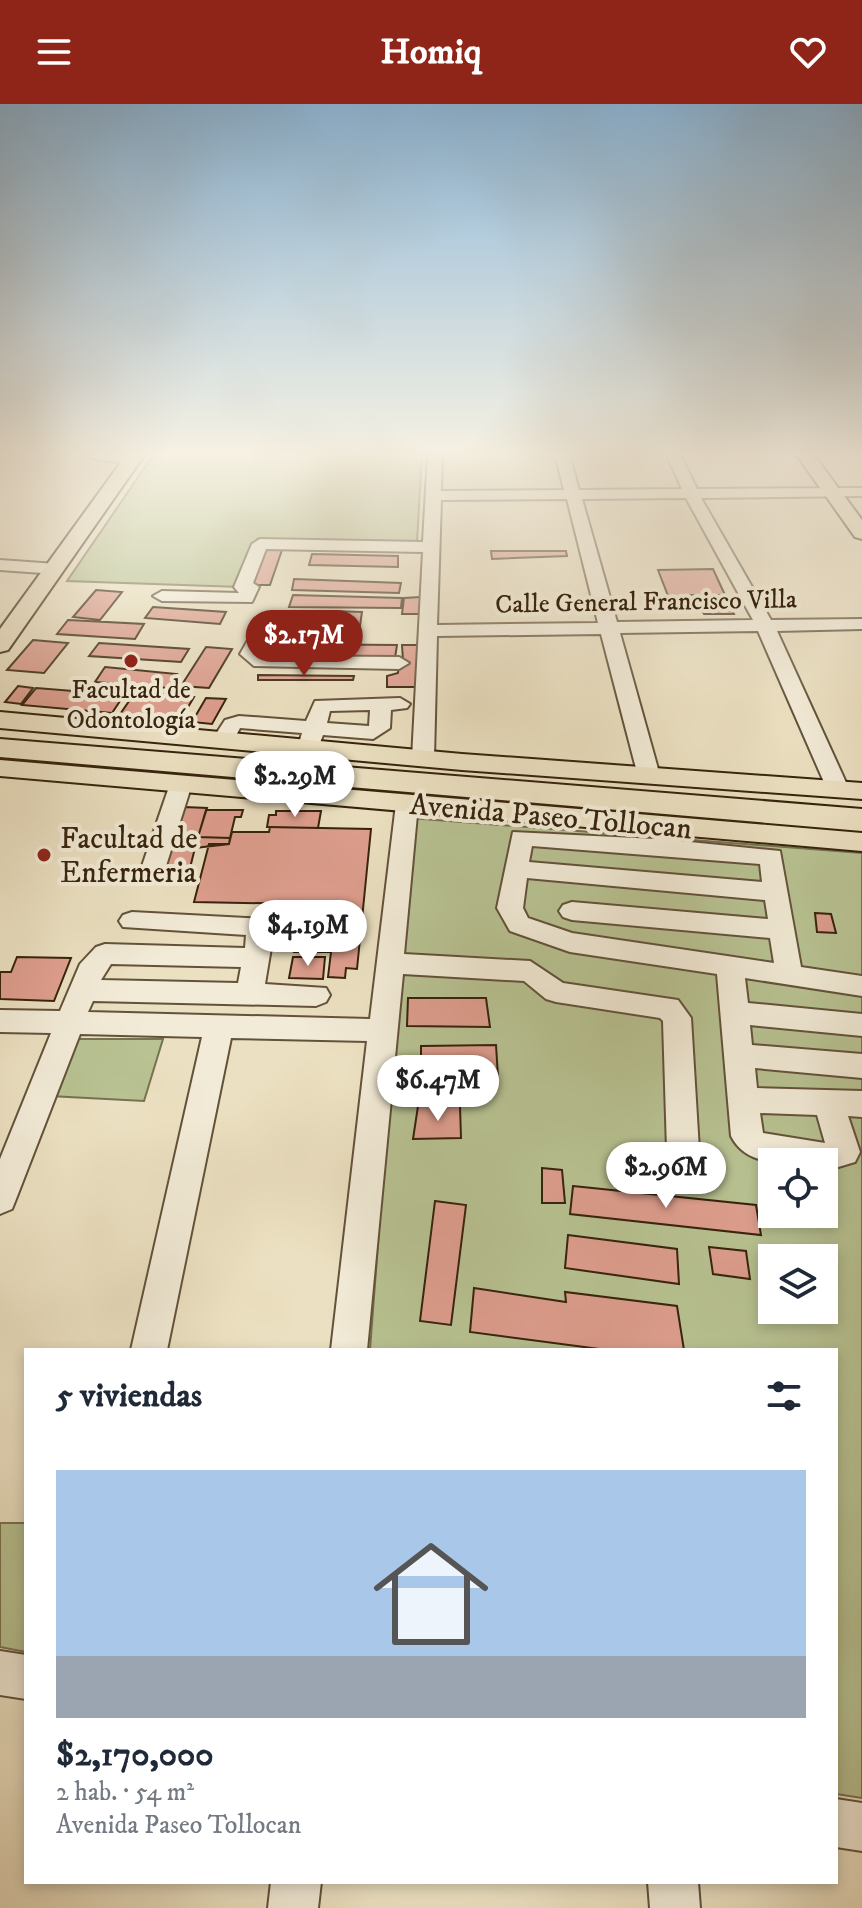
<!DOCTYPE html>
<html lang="es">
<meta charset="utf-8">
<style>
:root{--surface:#fff;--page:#f6f6f7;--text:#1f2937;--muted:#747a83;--accent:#8f2418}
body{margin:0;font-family:"IM FELL DW Pica",serif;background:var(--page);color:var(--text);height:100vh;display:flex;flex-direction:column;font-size:30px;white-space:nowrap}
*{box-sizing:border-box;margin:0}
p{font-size:26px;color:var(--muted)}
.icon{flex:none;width:44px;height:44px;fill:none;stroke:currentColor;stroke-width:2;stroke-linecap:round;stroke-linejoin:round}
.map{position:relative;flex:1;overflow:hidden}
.details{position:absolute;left:24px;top:1244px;width:814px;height:536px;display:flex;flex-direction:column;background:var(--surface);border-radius:0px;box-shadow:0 4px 12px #0003}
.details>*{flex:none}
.controls{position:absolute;left:758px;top:1044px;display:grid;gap:16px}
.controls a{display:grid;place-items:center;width:80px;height:80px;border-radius:0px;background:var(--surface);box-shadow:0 4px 12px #0003;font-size:40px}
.price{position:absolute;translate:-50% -68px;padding:0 18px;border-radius:28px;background:#fff;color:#222;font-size:26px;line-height:52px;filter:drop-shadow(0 2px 4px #0008)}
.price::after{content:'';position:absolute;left:50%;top:48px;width:24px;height:18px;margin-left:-12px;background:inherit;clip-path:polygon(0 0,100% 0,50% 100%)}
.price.on{background:var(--accent);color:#fff}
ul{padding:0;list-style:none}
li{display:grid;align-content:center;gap:16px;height:424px;padding:0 32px}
li span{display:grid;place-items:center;height:248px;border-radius:0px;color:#555}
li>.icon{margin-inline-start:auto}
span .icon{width:144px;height:144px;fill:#fffc;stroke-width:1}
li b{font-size:34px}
h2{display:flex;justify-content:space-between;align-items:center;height:96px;padding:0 32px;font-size:34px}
header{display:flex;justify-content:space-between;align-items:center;height:104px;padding:0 32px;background:var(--accent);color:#fff;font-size:36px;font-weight:700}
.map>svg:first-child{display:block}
.green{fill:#b8c292;stroke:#777250;stroke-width:2;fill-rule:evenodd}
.building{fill:#de9e8e;stroke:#36230d;stroke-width:2}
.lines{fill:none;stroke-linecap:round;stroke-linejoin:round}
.minor-casing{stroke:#63523a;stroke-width:4}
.major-casing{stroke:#36230d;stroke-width:4}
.highway-casing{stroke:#36230d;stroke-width:4}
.minor{fill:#f2ebd7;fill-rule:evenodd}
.major{fill:#ebe0c1;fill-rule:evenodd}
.highway{fill:#ebe0c1;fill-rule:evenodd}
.poi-dot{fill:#8f2418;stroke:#f2ebd7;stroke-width:3}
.labels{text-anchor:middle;stroke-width:8;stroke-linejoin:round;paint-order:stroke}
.far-street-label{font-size:26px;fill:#36230d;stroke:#f2ebd7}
.far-poi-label{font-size:26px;fill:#36230d;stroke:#f2ebd7}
.street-label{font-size:30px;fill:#36230d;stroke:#f2ebd7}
.poi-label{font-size:30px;fill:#36230d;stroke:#f2ebd7;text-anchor:start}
</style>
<header><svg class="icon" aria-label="menu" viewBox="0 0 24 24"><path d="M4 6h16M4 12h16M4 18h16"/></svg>Homiq<svg class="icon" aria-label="heart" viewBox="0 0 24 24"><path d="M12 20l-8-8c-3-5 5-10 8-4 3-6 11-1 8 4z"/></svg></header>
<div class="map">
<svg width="862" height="1804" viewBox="0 0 862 1804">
<rect width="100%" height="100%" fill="#ebe0c1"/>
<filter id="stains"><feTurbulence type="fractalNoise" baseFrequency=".0025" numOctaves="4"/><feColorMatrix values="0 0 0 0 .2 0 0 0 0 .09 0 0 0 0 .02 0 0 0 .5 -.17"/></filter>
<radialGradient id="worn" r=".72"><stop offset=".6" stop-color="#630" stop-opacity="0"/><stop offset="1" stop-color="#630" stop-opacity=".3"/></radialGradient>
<!-- green -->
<path class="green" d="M154,350H422L417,438L257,435L240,483L67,477Z
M410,714L862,749V1694L836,1690V1246H370ZM772,1058H824V1110H772ZM772,1154H824V1206H772Z
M69,935H163L144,997L50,992Z
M0,1419H26V1548L0,1543Z"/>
<!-- building -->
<path class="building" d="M260,445L282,446L270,481H247Z
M491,447H566L567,452L492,455Z
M312,450L398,452V463L309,461Z
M713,465L725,491H683L688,502H672L658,466Z
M294,475L401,479L399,489L292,486Z
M96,486L122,488L100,516L73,513Z
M293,491L402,494L401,504L289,503Z
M420,493V510H402L404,494Z
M729,498L734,510H704L700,502Z
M153,503L226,508L220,520L145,514Z
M334,507L362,508L358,535L313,537L315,534H303L309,509Z
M68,516L144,520L135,535L57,530Z
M285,533L284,540L397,541L395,554H271L275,534Z
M33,536L68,539L44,569L7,566Z
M99,539L189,545L181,558L89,552Z
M402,541H422L421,583H387V572L398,569L399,557L403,556Z
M206,543L232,545L209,584L181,582Z
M105,563L177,570L168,584L95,578Z
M258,571L354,572L353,576H258Z
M18,582L33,584L21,600L5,598Z
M36,584L124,591L112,609L22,601Z
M136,587L194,593L175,625L114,619Z
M206,594L226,595L212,620L192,618Z
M184,703L207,704L198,733L230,734L229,740L195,744L189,768L165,767Z
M206,706H243L241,713H235L230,734L198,733Z
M276,707H321L318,724L267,723L269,711H276Z
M270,723L371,725L357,865L346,864L345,874L328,873L331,848H294L302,800L194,798L209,740H229L232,728H269Z
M815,809L831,810L836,829L817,828Z
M17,853L71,854L54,897L0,895V868H11Z
M293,853H325L323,875L289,874Z
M408,894H486L490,923L407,922Z
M496,941L498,973L421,971V942Z
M418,1002H460L461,1034L413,1035Z
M542,1064L562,1066L565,1099H542Z
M573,1082L756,1101L761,1131L570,1110Z
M435,1097L466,1101L451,1221L420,1217Z
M568,1131L677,1145L679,1180L565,1164Z
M709,1143L746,1147L750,1175L713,1170Z
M474,1184L566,1198L565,1188L677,1202L684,1246H607L470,1228Z"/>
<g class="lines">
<!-- minor casing -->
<g class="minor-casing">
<path id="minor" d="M84,350H139L141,353C130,361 95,358 84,350Z
M428,350H442L441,387L564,386L555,350H569L579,386L682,385L666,350H680L697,385L862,384V392L701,394L771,516L862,515V525L777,527L849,685L846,690H830L827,685L758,527L620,529L660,672L649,679L638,672L601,530L437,532L434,654L423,661L415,659L412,654L423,448L266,445L253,479L259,483L252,498L162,497L153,492L162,487L239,489L234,483L252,440L260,435L423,438ZM686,394L753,516L617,518L582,395ZM567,395L598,519L437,521L441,396Z
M0,456L56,460L64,465L56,470L0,466Z
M262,522L271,528L260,549L266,552L399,553L409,559L399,565L254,562L240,550L255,524Z
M400,594L410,600L407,604L391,606L390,624L373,635L323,631L318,644L310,645L299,639L302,629L240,624L231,641L223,642L212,636L225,616L239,612L306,617L315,597ZM370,606L369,622L327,619L330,607Z
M181,673L192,680L165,765L162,771H144L141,765L170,680Z
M407,693L418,700L404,850L530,857L563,879L678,896L691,914L699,1046L694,1056L683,1060L672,1056L667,1046L663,917L660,914L556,898L546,895L524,877L403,870L367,1246H331L367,937L231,934L167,1246H131L202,933L80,930L16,1095L12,1105L0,1110V1055L51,929L0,928V906L60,907L80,860L96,843L105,840L245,844L246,831L123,823L119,817L123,811L132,808L265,815L273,832L265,880L326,884L330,891L326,898L316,902L93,897L88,908L370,915L396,700ZM111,860L241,863L238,879L101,876Z
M667,714L679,722L680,737L780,747L801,863L862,872V892L745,874L748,899L862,910V932L750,921L752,941L862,950V974L755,964L757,984L862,987V1013L848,1012L860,1048L855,1058L825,1067L824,1058C791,1058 748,1066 731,1032L717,870L570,848L510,827L497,804L513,728L656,735L655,722ZM532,742L760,760L762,778L529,758ZM527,774L765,796L768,815L572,798L563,801L559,807L563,813L572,816L770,834L774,859L572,829L528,814L523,804ZM760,1009L817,1011L825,1039L763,1029Z
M0,1547L26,1551V1595L0,1591Z
M836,1695L862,1699V1747L836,1743Z
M271,1778H321L318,1804H268Z
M648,1778H698L700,1804H650Z"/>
</g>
<!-- major casing -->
<g class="major-casing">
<path id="major" d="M127,350H145L8,546L0,548V525Z
M796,350H813L862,416V435L855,433Z
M0,608L462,650L862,679V695L462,666L0,624Z
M0,656L862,729V747L0,672Z"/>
</g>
<!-- highway casing -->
<g class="highway-casing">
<path id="highway" d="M0,635L862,705V727L0,653Z"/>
</g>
<!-- minor -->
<use href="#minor" class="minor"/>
<!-- major -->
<use href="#major" class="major"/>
<!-- highway -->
<use href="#highway" class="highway"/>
</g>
<!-- sky -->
<linearGradient id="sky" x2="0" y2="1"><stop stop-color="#8bb6d8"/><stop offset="0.58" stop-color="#f6f1e3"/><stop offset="1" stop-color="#f6f1e3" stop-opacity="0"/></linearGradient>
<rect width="862" height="603" fill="url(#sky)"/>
<!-- markers -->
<g class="poi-dot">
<circle cx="131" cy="557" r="8"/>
<circle cx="44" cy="751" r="8"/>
</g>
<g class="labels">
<!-- far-street labels -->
<g class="far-street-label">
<text transform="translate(646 497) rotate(-1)" y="9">Calle General Francisco Villa</text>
</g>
<!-- far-poi labels -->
<g class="far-poi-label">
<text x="131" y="594">Facultad de<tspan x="131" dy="30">Odontología</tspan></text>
</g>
<!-- street labels -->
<g class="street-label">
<text transform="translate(551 712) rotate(5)" y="10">Avenida Paseo Tollocan</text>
</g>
<!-- poi labels -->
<g class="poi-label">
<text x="60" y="744">Facultad de<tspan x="60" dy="34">Enfermeria</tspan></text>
</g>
</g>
<rect width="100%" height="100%" filter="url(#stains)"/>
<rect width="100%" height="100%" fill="url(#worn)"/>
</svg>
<div class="controls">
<a><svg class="icon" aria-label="locate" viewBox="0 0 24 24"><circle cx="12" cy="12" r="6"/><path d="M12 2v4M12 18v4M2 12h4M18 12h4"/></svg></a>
<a><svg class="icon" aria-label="layers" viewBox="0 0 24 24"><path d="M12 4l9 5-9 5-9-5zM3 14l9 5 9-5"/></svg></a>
</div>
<b class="price on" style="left:304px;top:574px">$2.17M</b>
<b class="price" style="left:295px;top:715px">$2.29M</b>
<b class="price" style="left:308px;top:864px">$4.19M</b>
<b class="price" style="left:438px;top:1019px">$6.47M</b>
<b class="price" style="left:666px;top:1106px">$2.96M</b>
<section class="details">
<h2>5 viviendas<svg class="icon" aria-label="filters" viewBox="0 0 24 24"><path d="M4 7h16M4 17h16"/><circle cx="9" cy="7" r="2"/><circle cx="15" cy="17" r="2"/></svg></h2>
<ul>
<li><span style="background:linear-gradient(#a9c7e8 75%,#9aa5b1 0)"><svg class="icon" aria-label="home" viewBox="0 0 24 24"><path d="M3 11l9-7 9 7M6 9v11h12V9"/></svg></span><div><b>$2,170,000</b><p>2 hab. · 54 m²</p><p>Avenida Paseo Tollocan</p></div></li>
</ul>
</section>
</div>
